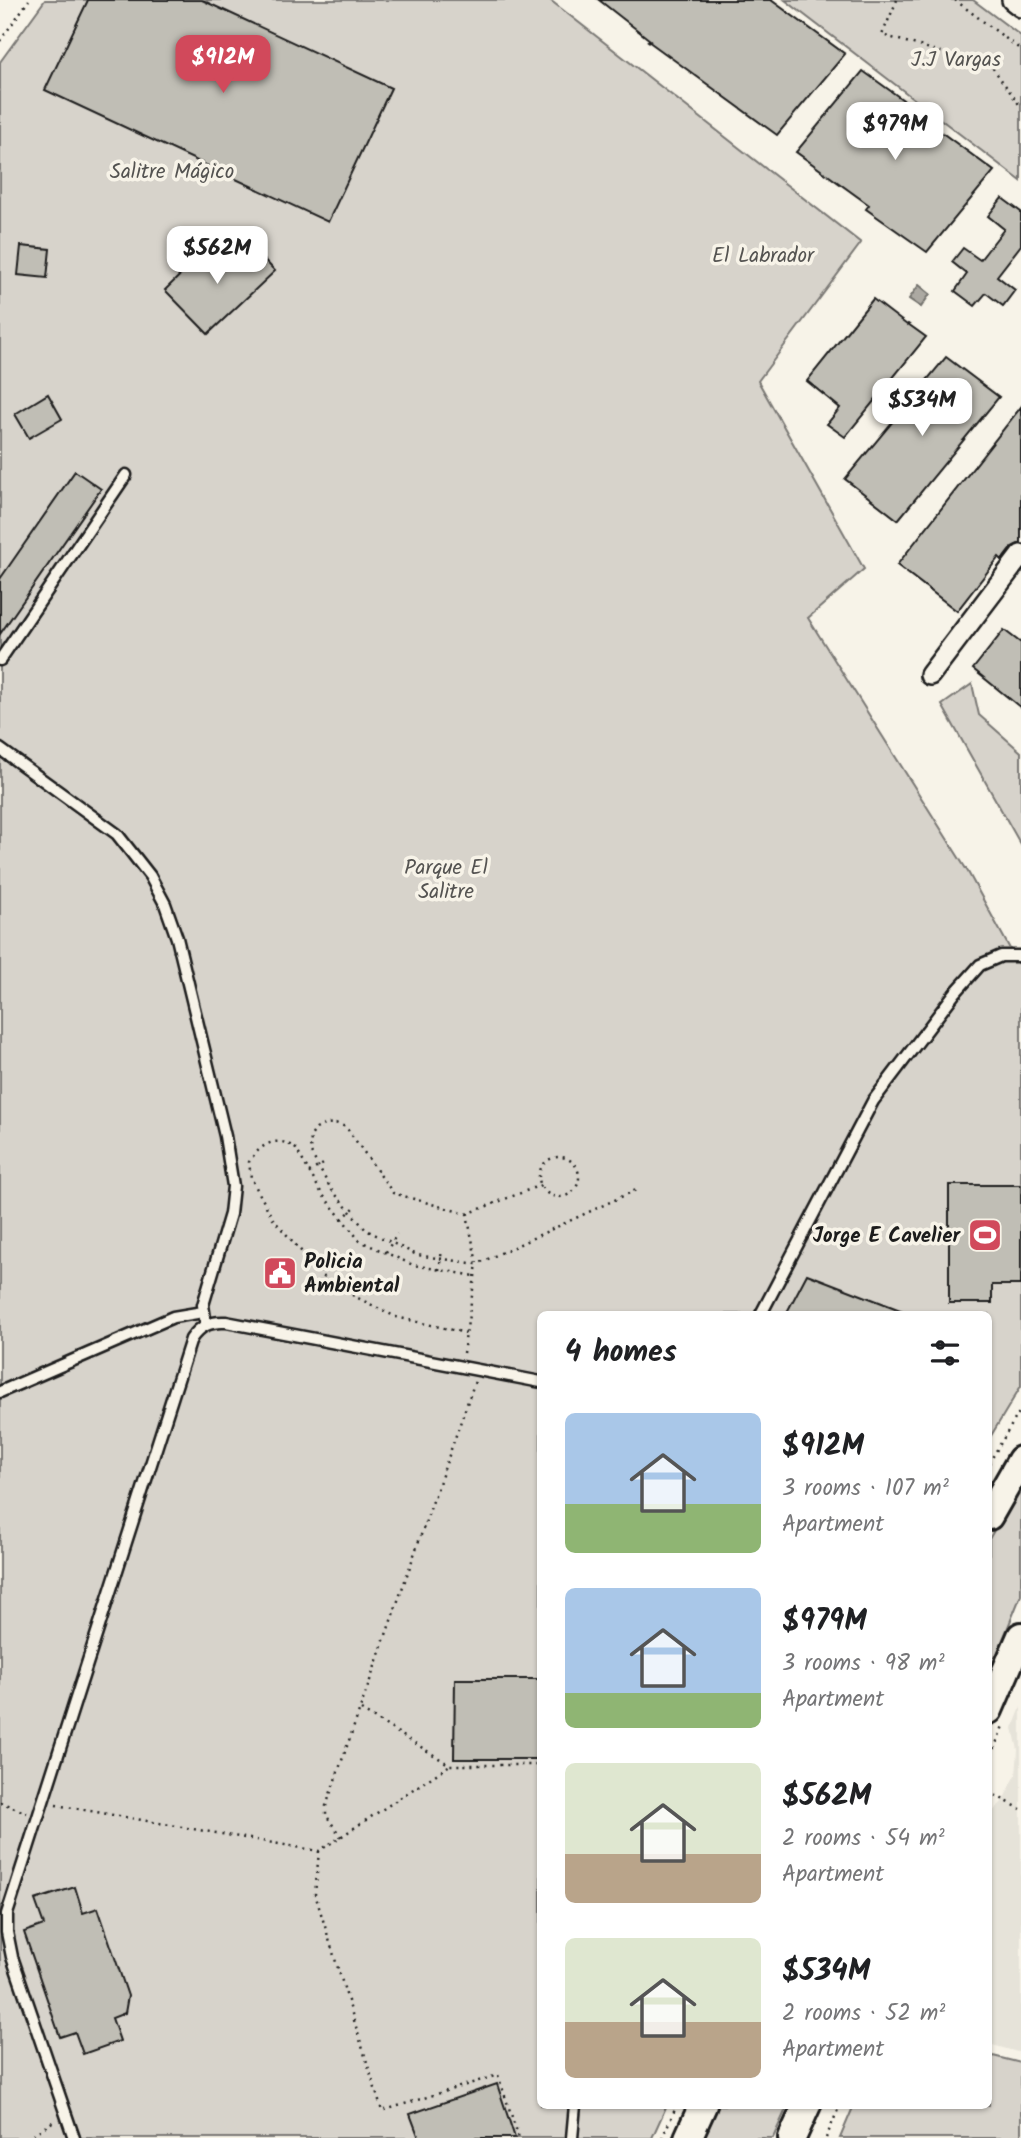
<!DOCTYPE html>
<meta charset="utf-8">
<style>
:root{--surface:#fff;--page:#f2f2f2;--text:#202124;--muted:#757577;--accent:#d1495b}
body{margin:0;font-family:Kalam,sans-serif;background:var(--page);color:var(--text);height:100vh;display:flex;flex-direction:column;font-size:26px;white-space:nowrap}
*{box-sizing:border-box;margin:0}
p{font-size:23px;color:var(--muted)}
.icon{flex:none;width:38px;height:38px;fill:none;stroke:currentColor;stroke-width:2;stroke-linecap:round;stroke-linejoin:round}
.map{position:relative;flex:1;overflow:hidden}
.side{position:absolute;left:537px;top:1311px;width:455px;height:798px;display:flex;flex-direction:column;background:var(--surface);border-radius:10px;box-shadow:0 2px 5px #0004}
.side>*{flex:none}
.price{position:absolute;translate:-50% -60px;padding:0 16px;border-radius:14px;background:#fff;color:#222;font-size:23px;line-height:46px;filter:drop-shadow(0 2px 4px #0008)}
.price::after{content:'';position:absolute;left:50%;top:42px;width:21px;height:16px;margin-left:-10px;background:inherit;clip-path:polygon(0 0,100% 0,50% 100%)}
.price.current{background:var(--accent);color:#fff}
ul{padding:0;list-style:none}
li{display:flex;align-items:center;gap:21px;height:175px;padding:0 28px}
li span{display:grid;place-items:center;flex:none;width:196px;height:140px;border-radius:10px;color:#555}
li>.icon{margin-inline-start:auto}
span .icon{width:84px;height:84px;fill:#fffc;stroke-width:1}
li b{font-size:30px}
h2{display:flex;justify-content:space-between;align-items:center;height:84px;padding:0 28px;font-size:30px}
.map>svg:first-child{display:block}
.built{fill:#e6e3d9}
.green{fill:#d7d3cb;stroke:#7a7874;stroke-width:2}
.water{fill:#aca9a2;stroke:#72716c;stroke-width:2}
.building{fill:#c0beb5;stroke:#1c1c1c;stroke-width:2}
.lines{fill:none;stroke-linecap:round;stroke-linejoin:round}
.service-casing{stroke:#1c1c1c;stroke-width:15}
.minor-casing{stroke:#1c1c1c;stroke-width:24}
.secondary-casing{stroke:#1c1c1c;stroke-width:32}
.path{stroke:#1c1c1c;stroke-width:2.5;stroke-dasharray:2 5;stroke-linecap:butt}
.service{stroke:#f7f3e8;stroke-width:10}
.minor{stroke:#f7f3e8;stroke-width:19}
.secondary{stroke:#f7f3e8;stroke-width:26}
.labels{text-anchor:middle;stroke-width:7;stroke-linejoin:round;paint-order:stroke}
.park-label{font-size:21px;fill:#545351;stroke:#f7f3e8}
.poi-label{font-size:21px;font-weight:bold;fill:#1c1c1c;stroke:#f7f3e8;text-anchor:end}
</style>
<div class="map">
<svg width="1021" height="2138" viewBox="0 0 1021 2138">
<rect width="100%" height="100%" fill="#f7f3e8"/>
<filter id="ink" filterUnits="userSpaceOnUse"><feTurbulence type="fractalNoise" baseFrequency=".0143" numOctaves="2"/><feDisplacementMap in="SourceGraphic" scale="14" xChannelSelector="R" yChannelSelector="G"/><feConvolveMatrix kernelMatrix="1 2 1 2 8 2 1 2 1" color-interpolation-filters="sRGB"/></filter>
<g filter="url(#ink)">
<!-- built -->
<path class="built" d="M1021,1707V2053L989,2044V1815L1002,1802L1016,1775L1018,1750L1013,1728Z"/>
<!-- green -->
<path class="green" d="M45,0H550L861,243L758,381L864,569L808,618L968,872L1021,969V1386L989,1439V1314H541V2105H667L652,2138H0V62Z
M785,0H973L1021,36V181Z
M972,684L979,715L1021,752V845L942,705Z
M1021,1484V1595L989,1674V1539Z
M989,2055L1021,2063V2138H840L854,2105H989Z
M717,2105H788L773,2138H702Z"/>
<!-- water -->
<path class="water" d="M919,285L930,294L921,307L909,299Z"/>
<!-- building -->
<path class="building" d="M88,0H202L391,88L328,222L45,90Z
M599,0H771L845,54L777,135L648,41L650,40Z
M863,71L924,115L922,118L994,171L927,252L866,209L869,205L796,152Z
M1002,198L1021,212V245L997,276L1015,290L1003,306L986,293L975,306L955,291L967,274L952,262L963,248L980,260L1004,229L988,216Z
M212,244L236,269L255,250L275,271L208,334L165,290Z
M21,246L50,249L47,278L18,275Z
M873,299L907,325L908,324L926,337L845,437L827,424L840,408L807,381Z
M946,357L999,397L898,520L845,479Z
M48,394L62,419L29,438L15,414Z
M1021,407V543L1012,547L1002,560L999,557L957,611L897,565Z
M75,471L101,489L0,634V579Z
M1004,630L1021,643V708L973,669Z
M949,1185H1021V1285H992V1303H949Z
M807,1274L908,1313V1314H786Z
M455,1679H541V1759H454Z
M75,1887L83,1913L98,1908L128,1996L125,2013L112,2018L120,2041L83,2054L75,2032L60,2037L24,1932L44,1925L35,1900Z
M497,2084L515,2138H419L410,2114Z"/>
<g class="lines">
<!-- service casing -->
<g class="service-casing">
<path id="service" d="M0,660L126,475
M0,749L117,834L150,876L165,904L177,938L225,1136L233,1186L230,1214L203,1305L206,1325
M761,1314L873,1101L955,993L980,965L1001,956H1021
M0,1392L173,1317L203,1312
M74,2138L12,1957L7,1932V1914L191,1339C200,1326 210,1321 226,1322L541,1382
M572,2138L575,2105"/>
</g>
<!-- minor casing -->
<g class="minor-casing">
<path id="minor" d="M1012,0L1021,7
M930,675L1021,555"/>
</g>
<!-- secondary casing -->
<g class="secondary-casing">
<path id="secondary" d="M989,1516L1021,1460
M989,1710L1021,1636
M688,2138L703,2105
M792,2138L807,2105"/>
</g>
<!-- path -->
<path class="path" d="M897,0L882,35L992,67L1021,107
M955,0L1021,50
M0,41L29,0
M539 1177a20 20 0 1 1 40 0a20 20 0 1 1-40 0Z
M309,1172L327,1162
M467,1214L541,1185
M342,1219L355,1207
M386,1252L397,1234
M439,1270L442,1250
M466,1333L396,1317L330,1284L273,1219L251,1178L249,1162C260,1144 278,1134 296,1149L322,1194L360,1241L413,1265L475,1276
M463,1353L477,1264L467,1214L393,1193L346,1127L335,1123L326,1124L316,1129L311,1136L310,1151L318,1166L331,1189L366,1230L417,1255L477,1264L636,1190
M989,1463L1021,1409
M361,1710L450,1765H541
M989,1762L1003,1726
M989,1792L1021,1809
M0,1802L27,1813
M56,1805L319,1851L450,1765
M341,1837L326,1815V1806L475,1381
M319,1851L315,1894L382,2111L498,2075L519,2138
M27,2138L54,2121
M662,2138L677,2105
M826,2138L840,2105"/>
<!-- service -->
<use href="#service" class="service"/>
<!-- minor -->
<use href="#minor" class="minor"/>
<!-- secondary -->
<use href="#secondary" class="secondary"/>
</g>
</g>
<!-- icons -->
<defs>
<g id="stadium-square" transform="scale(1.75)"><rect x="-9" y="-9" width="18" height="18" rx="4" fill="#d1495b" stroke="#f7f3e8"/><path d="M0-5a6.5 5 0 1 0 0 10a6.5 5 0 1 0 0-10ZM-3.5-1.8h7v3.6h-7Z" fill="#fff"/></g>
<g id="civic-square" transform="scale(1.75)"><rect x="-9" y="-9" width="18" height="18" rx="4" fill="#d1495b" stroke="#f7f3e8"/><path d="M-.6-6.5H3V-4.5H.6V-3L4-1V1h2V6H-6V1h2V-1L-.6-3ZM-1.2 2.5V6h2.4V2.5Z" fill="#fff"/></g>
</defs>
<g fill-rule="evenodd">
<use href="#stadium-square" x="985" y="1235"/>
<use href="#civic-square" x="280" y="1273"/>
</g>
<g class="labels">
<!-- park labels -->
<g class="park-label">
<text x="956" y="66">J.J Vargas</text>
<text x="172" y="178">Salitre Mágico</text>
<text x="763" y="262">El Labrador</text>
<text x="446" y="874">Parque El<tspan x="446" dy="24">Salitre</tspan></text>
</g>
<!-- poi labels -->
<g class="poi-label">
<text x="960" y="1242">Jorge E Cavelier</text>
<text x="304" y="1268" text-anchor="start">Policia<tspan x="304" dy="24">Ambiental</tspan></text>
</g>
</g>
</svg>
<b class="price current" style="left:223px;top:95px">$912M</b>
<b class="price" style="left:895px;top:162px">$979M</b>
<b class="price" style="left:217px;top:286px">$562M</b>
<b class="price" style="left:922px;top:438px">$534M</b>
<section class="side">
<h2>4 homes<svg class="icon" aria-label="filters" viewBox="0 0 24 24"><path d="M4 7h16M4 17h16"/><circle cx="9" cy="7" r="2"/><circle cx="15" cy="17" r="2"/></svg></h2>
<ul>
<li><span style="background:linear-gradient(#a9c7e8 65%,#8fb573 0)"><svg class="icon" aria-label="home" viewBox="0 0 24 24"><path d="M3 11l9-7 9 7M6 9v11h12V9"/></svg></span><div><b>$912M</b><p>3 rooms · 107 m²</p><p>Apartment</p></div></li>
<li><span style="background:linear-gradient(#a9c7e8 75%,#8fb573 0)"><svg class="icon" aria-label="home" viewBox="0 0 24 24"><path d="M3 11l9-7 9 7M6 9v11h12V9"/></svg></span><div><b>$979M</b><p>3 rooms · 98 m²</p><p>Apartment</p></div></li>
<li><span style="background:linear-gradient(#dfe7d0 65%,#b9a48a 0)"><svg class="icon" aria-label="home" viewBox="0 0 24 24"><path d="M3 11l9-7 9 7M6 9v11h12V9"/></svg></span><div><b>$562M</b><p>2 rooms · 54 m²</p><p>Apartment</p></div></li>
<li><span style="background:linear-gradient(#dfe7d0 60%,#b9a48a 0)"><svg class="icon" aria-label="home" viewBox="0 0 24 24"><path d="M3 11l9-7 9 7M6 9v11h12V9"/></svg></span><div><b>$534M</b><p>2 rooms · 52 m²</p><p>Apartment</p></div></li>
</ul>
</section>
</div>
